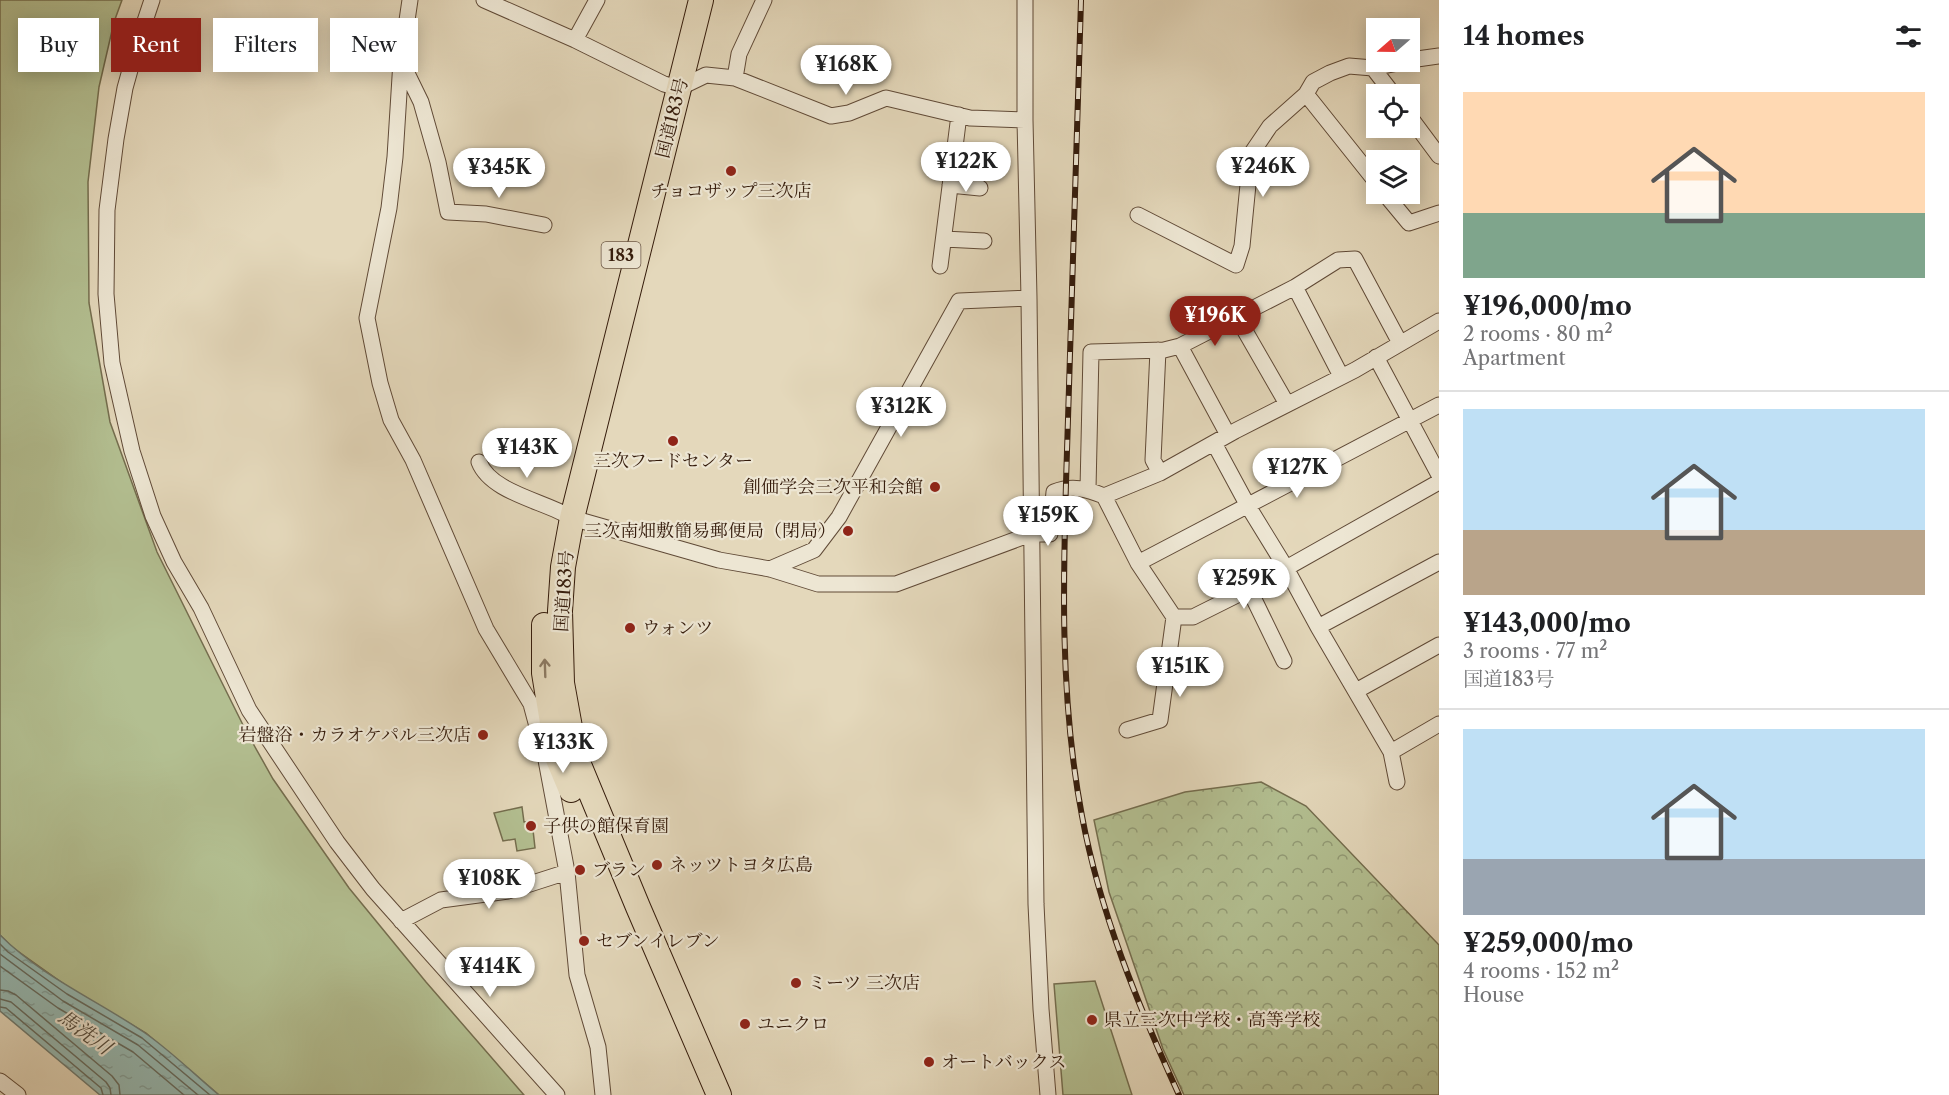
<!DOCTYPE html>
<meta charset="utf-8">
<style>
:root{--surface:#fff;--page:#f2f2f2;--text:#202124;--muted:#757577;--line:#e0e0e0;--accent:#8f2418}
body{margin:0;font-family:"Libre Caslon Text","Noto Serif JP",serif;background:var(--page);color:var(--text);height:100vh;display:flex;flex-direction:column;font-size:22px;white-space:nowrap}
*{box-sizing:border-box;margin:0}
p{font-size:20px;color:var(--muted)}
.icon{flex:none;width:33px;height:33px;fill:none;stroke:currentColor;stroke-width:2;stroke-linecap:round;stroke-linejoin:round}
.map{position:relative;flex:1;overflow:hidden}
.panel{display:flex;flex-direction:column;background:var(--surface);width:510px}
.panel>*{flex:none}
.banner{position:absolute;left:18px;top:18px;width:570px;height:54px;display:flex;gap:12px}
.needle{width:39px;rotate:250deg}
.buttons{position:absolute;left:1366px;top:18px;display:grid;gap:12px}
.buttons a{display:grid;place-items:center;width:54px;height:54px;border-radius:0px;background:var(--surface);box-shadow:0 3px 15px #0003;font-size:30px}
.price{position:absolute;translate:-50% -51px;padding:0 14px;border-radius:21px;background:#fff;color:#222;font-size:20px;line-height:39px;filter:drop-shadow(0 2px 3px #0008)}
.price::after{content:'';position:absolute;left:50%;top:36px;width:18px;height:14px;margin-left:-9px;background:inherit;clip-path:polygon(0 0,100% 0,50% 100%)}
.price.selected{background:var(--accent);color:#fff}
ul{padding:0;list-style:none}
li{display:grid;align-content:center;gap:12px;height:318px;padding:0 24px}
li+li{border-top:2px solid var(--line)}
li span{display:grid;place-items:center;height:186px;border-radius:0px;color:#555}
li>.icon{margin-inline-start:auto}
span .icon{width:108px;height:108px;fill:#fffc;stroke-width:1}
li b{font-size:26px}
h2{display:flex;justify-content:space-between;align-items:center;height:72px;padding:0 24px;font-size:26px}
.pill{padding:0 21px;border-radius:0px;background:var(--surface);box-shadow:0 3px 15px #0003;font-size:21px;line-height:54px}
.pill.selected{background:var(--accent);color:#fff}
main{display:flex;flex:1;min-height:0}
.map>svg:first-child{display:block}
.grass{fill:#b3bf91;stroke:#746d4e;stroke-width:1.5}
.forest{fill:url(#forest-crowns);stroke:#746d4e;stroke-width:1.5}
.water{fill:url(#water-ripples);stroke:#6e7a70;stroke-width:1.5}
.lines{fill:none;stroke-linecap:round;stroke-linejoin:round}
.shore{stroke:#646a5f;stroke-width:1.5}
.minor-casing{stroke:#604a37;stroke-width:17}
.trunk-casing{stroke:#341b0b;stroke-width:26}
.minor{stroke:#ede6d3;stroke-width:15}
.trunk{stroke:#e4d8bb;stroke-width:24}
.rail-casing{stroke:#341b0b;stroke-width:6}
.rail{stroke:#ede6d3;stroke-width:4;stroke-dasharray:11;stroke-linecap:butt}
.oneway{stroke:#8c7a63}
.poi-dot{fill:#8f2418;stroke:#ede6d3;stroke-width:2}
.labels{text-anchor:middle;stroke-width:4.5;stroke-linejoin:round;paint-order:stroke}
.shield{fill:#ede6d3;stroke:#6c5847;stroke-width:1.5}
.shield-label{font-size:16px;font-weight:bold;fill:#341b0b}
.street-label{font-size:18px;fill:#341b0b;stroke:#ede6d3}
.poi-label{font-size:18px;fill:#341b0b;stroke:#ede6d3;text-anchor:start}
.water-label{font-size:20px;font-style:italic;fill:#514a3d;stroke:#ede6d3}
</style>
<main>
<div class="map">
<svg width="1439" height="1095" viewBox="0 0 1439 1095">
<defs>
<pattern id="forest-crowns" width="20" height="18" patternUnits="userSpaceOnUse" patternTransform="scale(1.5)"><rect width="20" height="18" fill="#b3bf91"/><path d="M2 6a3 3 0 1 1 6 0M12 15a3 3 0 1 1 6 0" fill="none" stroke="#929a75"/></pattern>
<pattern id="water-ripples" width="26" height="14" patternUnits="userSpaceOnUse" patternTransform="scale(1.5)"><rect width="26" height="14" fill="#95b9b3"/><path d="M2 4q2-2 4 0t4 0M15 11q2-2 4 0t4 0" fill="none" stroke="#819e99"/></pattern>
</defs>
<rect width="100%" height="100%" fill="#e4d8bb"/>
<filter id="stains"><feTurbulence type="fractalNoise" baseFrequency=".00333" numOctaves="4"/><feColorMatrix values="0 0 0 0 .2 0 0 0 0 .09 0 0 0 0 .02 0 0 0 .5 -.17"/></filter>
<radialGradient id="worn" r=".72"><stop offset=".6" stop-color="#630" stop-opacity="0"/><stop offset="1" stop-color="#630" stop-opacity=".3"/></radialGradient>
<!-- grass -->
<path class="grass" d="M0,0H122L114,22L99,87L88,182L89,303L110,422L157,552L246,731L273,779L349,888L426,982L524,1095H219L146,1033L71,989L12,947L0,935Z
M522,807L524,822L532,821L535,848L517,851L515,839L503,841L494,813Z
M1095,981L1132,1095H1063L1054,984Z"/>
<!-- forest -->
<path class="forest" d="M1261,782L1306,806L1439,945V1095H1184L1163,1049L1109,892L1094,820L1185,792Z"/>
<!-- water -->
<path class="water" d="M0,935C42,977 97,1000 145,1033C171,1051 195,1075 219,1095H100L0,1011Z"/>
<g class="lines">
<!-- shore -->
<path class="shore" d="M0,944L8,952L67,994L142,1038L210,1095
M0,954L63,1001L138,1045L198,1095
M0,966L58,1008L133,1052L184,1095
M0,990L8,991L16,995L112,1076L119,1085L120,1095
M0,999L11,1002L106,1082L110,1088L111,1095
M0,1007L6,1008L101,1088L103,1095"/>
<!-- minor casing -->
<g class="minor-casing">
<path id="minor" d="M152,0L137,45L125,88L116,139L107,210L106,294L112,363L132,451L153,516L174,562L201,608L249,710L337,842L373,889L557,1095
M410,0L401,61L395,157L389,208L367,318L380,383L391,420L413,460L486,629L531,704L546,760L567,872L577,975L598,1047L603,1095
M484,0L575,40L664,84L679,88L706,75L735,78L831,116L849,113L886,98L970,118L1025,120
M1025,0V120L1029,298L1036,904L1041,1009L1048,1095
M575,40L597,0
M1410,60L1439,56
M401,61L421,102L438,162L448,212L486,214L544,225
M1373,68L1393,94
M735,78L739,54L764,0
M1306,94L1377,183
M1410,117L1439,156
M950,185L980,188
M1385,194L1409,223L1439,213
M1138,215L1236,265L1242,246L1251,154L1270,126L1306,94L1313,82L1330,73L1349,66L1373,68L1403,62
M944,239L984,241
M940,266L959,115
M1295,287L1341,376
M1237,317L1287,404
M1180,346L1228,435
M1158,350L1153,460L1160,473
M1376,357L1439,475
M1214,443L1248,506L1286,568L1318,627L1391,752L1397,782
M479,462C491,493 545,501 572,518L719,560L770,569L818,584H896L1031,534H1050L1054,492C1072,485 1087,489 1104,496L1160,473L1235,431L1355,370L1439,321
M1088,489L1091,352L1164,350L1180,346L1295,287L1338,260L1355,259L1400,343
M1104,496L1138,563L1174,617H1193L1249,589L1439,482
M1138,563L1439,405
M770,569L814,550L839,517L959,301L1029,298
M1249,589L1284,661
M1318,627L1439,562
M1356,691L1439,645
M1127,730L1160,720L1174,617
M1391,752L1439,724
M401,921L441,900L508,891L567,872
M0,1081L18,1095"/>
</g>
<!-- trunk casing -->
<g class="trunk-casing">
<path id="trunk" d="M701,0L572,518L563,567L560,611L562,683L575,755L638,907L719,1095
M544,625V673L558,759L571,790"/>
</g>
<!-- minor -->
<use href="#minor" class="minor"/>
<!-- trunk -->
<use href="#trunk" class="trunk"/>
<!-- rail casing -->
<g class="rail-casing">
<path id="rail" d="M1081,0C1077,140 1072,280 1068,419C1064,551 1057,685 1082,816C1100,913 1138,1005 1179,1095"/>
</g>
<!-- rail -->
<use href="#rail" class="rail"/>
</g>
<!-- one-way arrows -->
<defs><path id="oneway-shaft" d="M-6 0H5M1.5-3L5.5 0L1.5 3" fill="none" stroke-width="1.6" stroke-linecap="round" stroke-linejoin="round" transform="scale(1.5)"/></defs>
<use class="oneway" href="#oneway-shaft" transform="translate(545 668) rotate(-92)"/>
<!-- markers -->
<g class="poi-dot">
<circle cx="731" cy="171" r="6"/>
<circle cx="673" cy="441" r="6"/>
<circle cx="935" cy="487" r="6"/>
<circle cx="848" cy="531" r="6"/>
<circle cx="630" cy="628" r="6"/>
<circle cx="483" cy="735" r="6"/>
<circle cx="531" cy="826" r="6"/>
<circle cx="657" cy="865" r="6"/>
<circle cx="580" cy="870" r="6"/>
<circle cx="584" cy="941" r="6"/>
<circle cx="796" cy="983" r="6"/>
<circle cx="1092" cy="1020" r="6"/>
<circle cx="745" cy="1024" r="6"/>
<circle cx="929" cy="1062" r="6"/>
</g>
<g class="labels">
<!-- shield labels -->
<rect class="shield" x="601.5" y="242" width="39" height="26" rx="4.5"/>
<g class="shield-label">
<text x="621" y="261">183</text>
</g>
<!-- street labels -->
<g class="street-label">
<text transform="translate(672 118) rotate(-76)" y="6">国道183号</text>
<text transform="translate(564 591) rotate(-86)" y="6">国道183号</text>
</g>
<!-- poi labels -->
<g class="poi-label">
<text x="731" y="197" text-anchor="middle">チョコザップ三次店</text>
<text x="673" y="467" text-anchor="middle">三次フードセンター</text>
<text x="923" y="493" text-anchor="end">創価学会三次平和会館</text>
<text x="836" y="537" text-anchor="end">三次南畑敷簡易郵便局（閉局）</text>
<text x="642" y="634">ウォンツ</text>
<text x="471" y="741" text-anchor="end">岩盤浴・カラオケパル三次店</text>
<text x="543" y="832">子供の館保育園</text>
<text x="669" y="871">ネッツトヨタ広島</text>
<text x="592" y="876">ブラン</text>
<text x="596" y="947">セブンイレブン</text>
<text x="808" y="989">ミーツ 三次店</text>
<text x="1104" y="1026">県立三次中学校・高等学校</text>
<text x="757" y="1030">ユニクロ</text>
<text x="941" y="1068">オートバックス</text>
</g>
<!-- water labels -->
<g class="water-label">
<text transform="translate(85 1032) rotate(36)" y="7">馬洗川</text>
</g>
</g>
<rect width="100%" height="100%" filter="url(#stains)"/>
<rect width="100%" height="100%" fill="url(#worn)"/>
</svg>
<div class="buttons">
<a><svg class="needle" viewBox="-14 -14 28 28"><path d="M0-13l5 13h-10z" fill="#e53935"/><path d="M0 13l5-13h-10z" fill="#757577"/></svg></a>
<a><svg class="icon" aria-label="locate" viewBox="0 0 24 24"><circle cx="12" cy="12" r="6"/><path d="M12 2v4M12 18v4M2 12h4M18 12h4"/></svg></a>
<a><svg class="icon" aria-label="layers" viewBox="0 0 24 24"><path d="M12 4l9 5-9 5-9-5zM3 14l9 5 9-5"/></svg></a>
</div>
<b class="price" style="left:846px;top:96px">¥168K</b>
<b class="price" style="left:966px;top:193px">¥122K</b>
<b class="price" style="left:1263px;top:198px">¥246K</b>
<b class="price" style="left:499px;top:199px">¥345K</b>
<b class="price selected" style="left:1215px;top:347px">¥196K</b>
<b class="price" style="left:901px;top:438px">¥312K</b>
<b class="price" style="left:527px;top:479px">¥143K</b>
<b class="price" style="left:1297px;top:499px">¥127K</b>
<b class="price" style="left:1048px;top:547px">¥159K</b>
<b class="price" style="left:1244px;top:610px">¥259K</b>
<b class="price" style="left:1180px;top:698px">¥151K</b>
<b class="price" style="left:563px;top:774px">¥133K</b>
<b class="price" style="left:489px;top:910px">¥108K</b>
<b class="price" style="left:490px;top:998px">¥414K</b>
<div class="banner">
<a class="pill">Buy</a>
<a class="pill selected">Rent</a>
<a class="pill">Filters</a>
<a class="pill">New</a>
</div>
</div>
<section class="panel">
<h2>14 homes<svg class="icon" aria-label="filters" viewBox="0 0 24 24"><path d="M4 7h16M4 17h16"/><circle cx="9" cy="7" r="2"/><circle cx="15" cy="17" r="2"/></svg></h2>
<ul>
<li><span style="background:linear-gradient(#ffd9b3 65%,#7fa58c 0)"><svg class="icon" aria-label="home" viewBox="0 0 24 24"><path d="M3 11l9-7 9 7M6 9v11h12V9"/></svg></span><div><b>¥196,000/mo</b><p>2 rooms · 80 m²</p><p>Apartment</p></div></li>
<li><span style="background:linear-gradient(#bfe0f5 65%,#b9a48a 0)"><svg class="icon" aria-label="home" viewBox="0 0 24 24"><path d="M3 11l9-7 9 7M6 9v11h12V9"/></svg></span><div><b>¥143,000/mo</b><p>3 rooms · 77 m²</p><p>国道183号</p></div></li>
<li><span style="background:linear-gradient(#bfe0f5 70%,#9aa5b1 0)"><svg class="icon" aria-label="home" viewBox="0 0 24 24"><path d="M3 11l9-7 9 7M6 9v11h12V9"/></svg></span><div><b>¥259,000/mo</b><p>4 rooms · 152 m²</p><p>House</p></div></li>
</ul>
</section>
</main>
